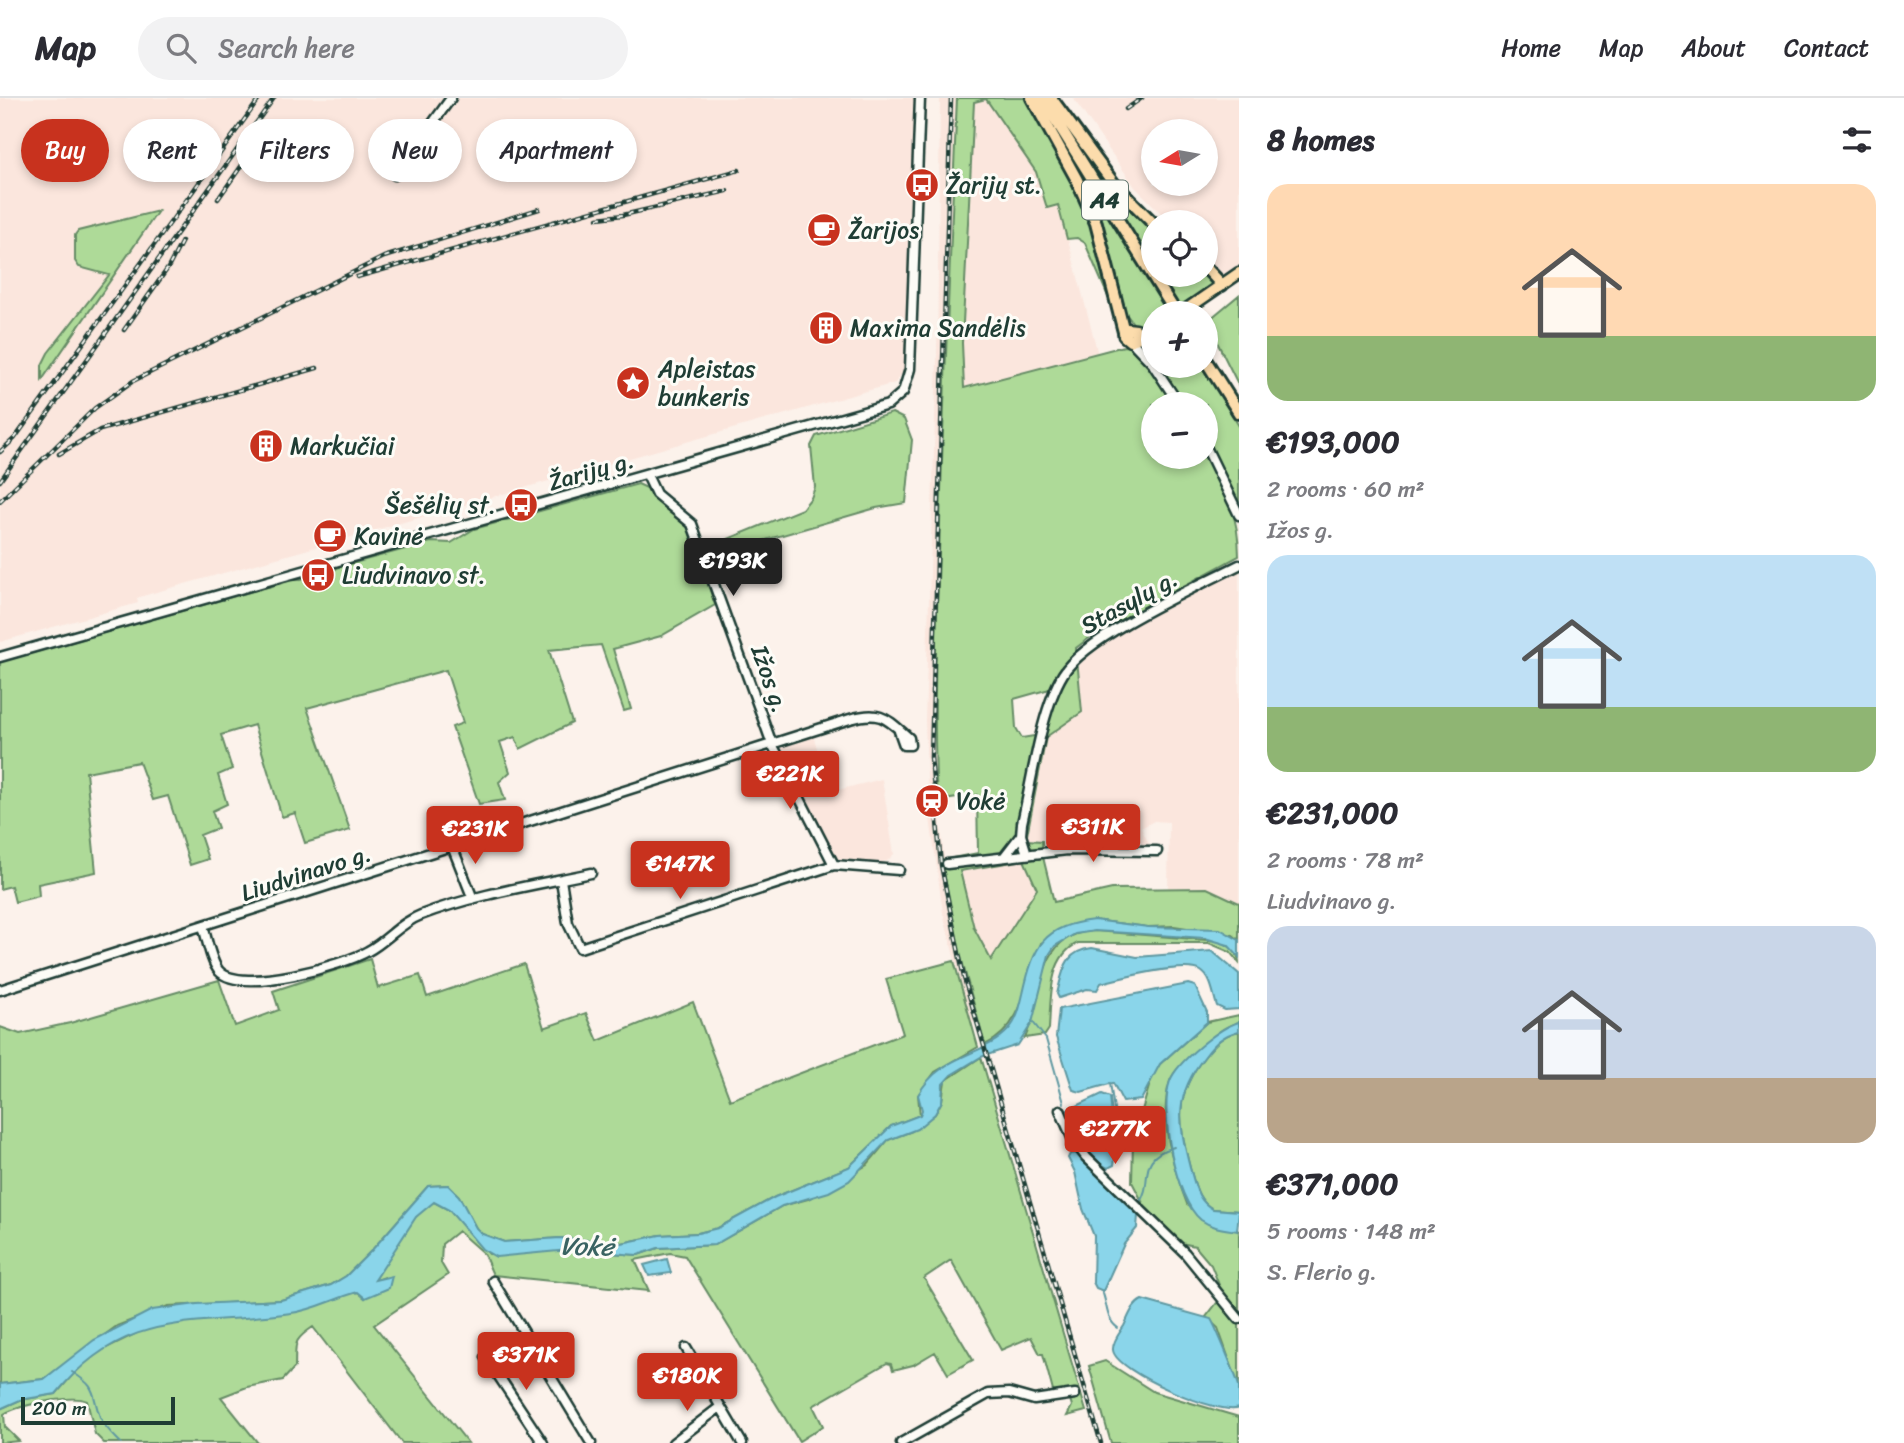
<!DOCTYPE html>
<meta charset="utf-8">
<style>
:root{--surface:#fff;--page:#f2f2f3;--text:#2b2b33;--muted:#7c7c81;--line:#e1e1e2;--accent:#c8321e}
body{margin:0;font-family:Sriracha,sans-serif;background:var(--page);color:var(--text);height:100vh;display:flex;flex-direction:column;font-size:26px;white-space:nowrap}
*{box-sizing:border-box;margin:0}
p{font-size:23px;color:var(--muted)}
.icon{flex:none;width:38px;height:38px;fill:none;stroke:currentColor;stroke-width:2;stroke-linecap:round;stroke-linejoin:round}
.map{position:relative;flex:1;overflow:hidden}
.drawer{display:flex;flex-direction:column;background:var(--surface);width:665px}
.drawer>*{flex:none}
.banner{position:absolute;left:21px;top:21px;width:665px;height:63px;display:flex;gap:14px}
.needle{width:46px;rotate:259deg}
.buttons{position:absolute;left:1141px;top:21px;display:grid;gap:14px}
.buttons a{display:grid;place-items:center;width:77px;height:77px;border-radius:50%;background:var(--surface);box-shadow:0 4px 10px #0003;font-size:35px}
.scale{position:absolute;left:21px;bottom:18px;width:154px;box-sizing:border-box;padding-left:7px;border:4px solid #1f3d34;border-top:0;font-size:19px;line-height:24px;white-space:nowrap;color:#1f3d34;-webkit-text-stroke:5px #fdfcf7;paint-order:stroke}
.price{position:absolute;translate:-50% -60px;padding:0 16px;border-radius:7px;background:var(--accent);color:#fff;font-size:23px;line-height:46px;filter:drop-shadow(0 2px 4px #0008)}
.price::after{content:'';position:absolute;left:50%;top:42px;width:21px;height:16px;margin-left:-10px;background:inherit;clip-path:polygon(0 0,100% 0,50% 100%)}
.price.on{background:#222;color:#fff}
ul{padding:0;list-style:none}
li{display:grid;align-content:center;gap:14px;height:371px;padding:0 28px}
li span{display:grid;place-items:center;height:217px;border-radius:21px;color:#555}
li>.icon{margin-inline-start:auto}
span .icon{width:126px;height:126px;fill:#fffc;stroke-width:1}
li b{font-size:30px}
h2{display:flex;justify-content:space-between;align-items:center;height:84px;padding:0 28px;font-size:30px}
.chip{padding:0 24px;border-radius:32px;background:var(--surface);box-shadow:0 4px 10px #0003;font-size:24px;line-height:63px}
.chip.on{background:var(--accent);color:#fff}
header{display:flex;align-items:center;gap:42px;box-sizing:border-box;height:98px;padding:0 35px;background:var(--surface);border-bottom:2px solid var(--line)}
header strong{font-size:33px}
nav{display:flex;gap:38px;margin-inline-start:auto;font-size:24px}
.search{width:490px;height:63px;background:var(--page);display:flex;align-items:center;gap:18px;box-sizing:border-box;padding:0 24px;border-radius:38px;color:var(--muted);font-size:26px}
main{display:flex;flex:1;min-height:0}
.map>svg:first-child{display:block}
.built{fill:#fbe6dd;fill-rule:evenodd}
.green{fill:#aeda98;stroke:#668c66;stroke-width:2;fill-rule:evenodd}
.water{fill:#8ad5ea;stroke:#5f98a1;stroke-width:2}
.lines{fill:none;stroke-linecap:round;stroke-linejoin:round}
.stream{stroke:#5f98a1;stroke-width:2}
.minor-casing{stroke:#1f3d34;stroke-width:13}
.major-casing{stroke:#1f3d34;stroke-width:15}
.highway-casing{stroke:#1f3d34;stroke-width:16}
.minor{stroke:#fdfcf7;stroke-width:8}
.major{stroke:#fcdcac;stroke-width:10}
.highway{stroke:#fcdcac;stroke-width:10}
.rail-casing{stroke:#1f3d34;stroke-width:4.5}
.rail{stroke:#fdfcf7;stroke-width:2;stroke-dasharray:5;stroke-linecap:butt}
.labels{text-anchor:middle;stroke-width:6;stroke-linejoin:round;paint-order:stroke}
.shield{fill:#fdfcf7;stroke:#62766e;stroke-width:2}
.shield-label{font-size:23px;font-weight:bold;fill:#1f3d34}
.poi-label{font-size:24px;fill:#1f3d34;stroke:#fdfcf7;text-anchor:start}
.street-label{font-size:24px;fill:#1f3d34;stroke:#fdfcf7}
.water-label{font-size:26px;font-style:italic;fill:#3a6362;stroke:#fdfcf7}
</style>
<header>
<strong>Map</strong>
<div class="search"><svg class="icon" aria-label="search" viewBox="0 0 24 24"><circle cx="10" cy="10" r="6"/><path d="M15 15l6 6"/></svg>Search here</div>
<nav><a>Home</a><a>Map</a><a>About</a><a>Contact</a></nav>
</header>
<main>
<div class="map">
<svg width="1239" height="1345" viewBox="0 0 1239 1345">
<rect width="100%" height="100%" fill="#fcf2eb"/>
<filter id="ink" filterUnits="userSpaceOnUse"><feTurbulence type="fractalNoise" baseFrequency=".0143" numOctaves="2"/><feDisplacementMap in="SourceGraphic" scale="14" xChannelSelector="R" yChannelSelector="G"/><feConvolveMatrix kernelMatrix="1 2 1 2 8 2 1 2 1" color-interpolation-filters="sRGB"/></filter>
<g filter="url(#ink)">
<!-- built -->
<path class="built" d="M0,0H914L904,273L895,285L146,497L137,500L138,505L0,544ZM157,114L42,267L48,255L110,176L75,136L78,133Z
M940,0H957L942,341L933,612L935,662L947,793L965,880L978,923L971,925L943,815L928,705L925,623L937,261Z
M1073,0H1239V167L1223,178L1206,161V124H1170L1135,89ZM1206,33V86H1153V33Z
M986,1L1036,74L1047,109L1059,107L1098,256L964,291L962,245L973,4Z
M1239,473V805L1207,790L1168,792L1169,724L1154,723L1141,730L1149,746L1025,742L1046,638L1082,614L1078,562L1094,548Z
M813,637L830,694L882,681L894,756L887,763L864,767L836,764L780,654L781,648Z
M1024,762L1037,791L991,863L974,830L960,772Z"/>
<!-- green -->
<path class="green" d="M957,0H1028L1070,76L1091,121L1113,210L1085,145L1077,140L1067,141L1058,107L1047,110L1036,74L986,1L974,4L962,245L964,290L1124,248L1135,250L1175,306H1153V359H1206V355C1225,389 1239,418 1239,458L1093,537L1076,550L1082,614L1046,639L1026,742L1042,743L1043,759L1054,804L1112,791L1207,790L1239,805V842L1233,837L1174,828L1148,829L1094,822L1041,845C1026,883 1025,928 985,947L954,834L942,762L978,755L977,697L937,703C932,610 937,518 940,426C944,284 951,142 957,0ZM1053,590L1040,637L1022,640L1016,630L1014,601ZM1024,762L1037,791L991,862L974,830L960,773Z
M1064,25L1153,130V169Z
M1087,83L1169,215H1153V228H1135L1124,213L1108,150L1083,86Z
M158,113L42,282V267L48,255L109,177L79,169L75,163V137L78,133Z
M1158,177H1206L1214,186L1180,211Z
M1239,197V288L1209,228L1210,221Z
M1158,268H1202L1239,328V407L1206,342V306H1183Z
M892,315L904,321L912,342L906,405L876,410L727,453L725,445L728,441L802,411L811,400L815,389L811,348L816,338Z
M638,386L649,391L688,427L715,507L661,538L613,551L631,611L624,613L601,547L549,552L572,625L520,651L515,639L500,644L510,674L499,684L505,702L479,706L452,629L463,625L446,572L307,610L350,732L305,745L295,715L282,719L254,627L221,637L232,671L218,677L227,706L212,713L218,730L200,737L208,761L190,767L168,698L153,702L139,664L86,674L96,774L38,786L39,798L15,804L11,788L0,791V564L289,483L324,477L339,469L431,444L451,445L474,431Z
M1095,833L1219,843C1229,847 1239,853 1239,865L1230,854L1209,845H1078C1048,859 1051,902 1049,931L1045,937L1025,940C1044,900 1035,834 1095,833Z
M370,861L378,890L420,877L427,899L524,866L544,930L586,915L598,943L693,904L730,1002L903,936L886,881L954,863L978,949L935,974L918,997L920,1017L891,1028L849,1069L775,1099L718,1130L698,1135L660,1137L622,1145L560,1140L504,1144L482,1136L476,1130L459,1098L448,1087L428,1088L372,1152L346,1178L331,1187L281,1202L168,1208L117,1228L44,1281L0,1286V929L20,936L70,925L219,882L235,928L279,912L273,893Z
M1239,917V924C1222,929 1212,939 1199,951C1189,960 1175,970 1170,983C1158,1019 1174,1072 1187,1106L1239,1133V1289L1218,1230L1206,1219L1223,1197L1211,1167L1195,1148L1181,1145L1145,1109L1132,1084L1133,1043L1153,975L1160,966L1207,924Z
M1239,933V1113L1213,1111C1197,1103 1195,1086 1190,1070C1178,1023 1174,997 1205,958C1215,945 1223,937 1239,933Z
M981,959L1086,1313L1067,1318L1072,1308L1068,1295L1054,1297L1043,1256H1040L1031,1239L1001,1252L951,1162L924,1180L973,1262L948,1276L935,1254L913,1267L893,1272L891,1266L887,1265L813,1308L823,1328L799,1343L685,1158L670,1155L635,1162L649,1193L493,1177L484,1156L458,1133L442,1146L441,1165L448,1177L374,1227L468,1345H402L313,1229C292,1243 296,1245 295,1269L283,1282L247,1289L221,1299L258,1345H104L95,1336L87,1303C73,1296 19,1307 4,1316L5,1329L19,1343L0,1345V1311L20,1302L56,1296L81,1267L98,1254L147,1230L358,1194L365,1200L385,1179L374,1183C387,1163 412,1112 434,1104L449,1112L489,1156L569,1152L638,1157L658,1150L714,1147L782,1108L808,1101L867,1067L888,1042L912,1033L935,1016L942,1003L945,983Z
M1105,1263L1154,1294L1239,1319V1345H1111L1089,1268Z"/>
<!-- water -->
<path class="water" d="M1094,822L1148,829L1220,831L1239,842V859L1228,847L1205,840L1095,833L1075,836L1055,848L1049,857L1032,925L1018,947L981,959L951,977L943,986L942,1003L935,1016L917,1031L888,1042L849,1083L829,1094L782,1108L714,1147L658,1150L638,1157L569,1152L496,1159L482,1151L449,1112L434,1104L416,1119L375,1182L392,1178L389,1190L365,1200L358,1194C335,1200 315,1212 291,1215C194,1229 125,1210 56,1296L20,1302L0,1311V1286L44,1281L94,1242L152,1212L197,1206L281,1202L331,1187L346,1178L372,1152L428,1088L448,1087L459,1098L476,1130L482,1136L504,1144L560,1140L622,1145L660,1137L698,1135L718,1130L775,1099L849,1069L891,1028L920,1017L922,1012L918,997C941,955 984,959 1009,931C1018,921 1020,908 1023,896C1034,847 1043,828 1094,822Z
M1092,850L1137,859L1212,853L1239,876V911L1225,912L1217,908C1213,897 1212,880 1201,873C1185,863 1121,880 1101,885L1097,892L1087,891L1059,900L1057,896C1063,873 1064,853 1092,850Z
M1188,886L1195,888L1207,914V924L1160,966L1141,1002L1123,1004L1113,985L1081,994L1073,992L1056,939L1059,911Z
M1239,924V933C1223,937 1215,945 1205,958C1174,997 1178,1023 1190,1070C1195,1086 1197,1103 1213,1111L1239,1113L1237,1133C1224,1131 1212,1130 1201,1122C1175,1101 1159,1014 1170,983C1177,964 1220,929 1239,924Z
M1102,996L1110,999L1116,1053L1114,1067L1108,1070C1085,1061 1074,1035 1066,1013Z
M1079,1055L1138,1117L1137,1130L1124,1146L1103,1193L1096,1190L1093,1184L1094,1138L1083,1111L1075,1074L1068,1060L1070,1056Z
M667,1161L671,1175L649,1178L644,1167Z
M1142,1202L1211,1221C1215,1227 1237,1280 1239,1288C1239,1295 1239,1303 1239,1310C1222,1319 1115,1274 1113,1252C1112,1244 1120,1234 1124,1228C1129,1218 1132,1207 1142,1202Z"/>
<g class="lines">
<!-- stream -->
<path class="stream" d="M1032,923L1046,941L1064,1005
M1110,985L1120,1051
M1139,1105C1155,1084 1134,1060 1174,1049
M1102,1193C1108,1207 1105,1221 1118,1230
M72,1274C98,1290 91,1294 100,1319C104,1329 113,1337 121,1345"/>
<!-- minor casing -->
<g class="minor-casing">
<path id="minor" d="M395,77L451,0
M1131,243L1153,266
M1154,268L1179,306
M1206,349L1239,417
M647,377L656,396L692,426L772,646L834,767
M0,559L888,307L903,294L910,271L920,0
M452,748L473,801
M1027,756L1021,737L1022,725C1032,682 1041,612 1063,576C1086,538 1196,489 1239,467
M1004,759L1021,737
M947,766L1067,752L1157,753
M834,767L899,772
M561,782L568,825L580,850L834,767
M203,828C207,841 211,864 219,873C241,897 344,867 368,853C387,843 400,825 421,817C476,796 535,787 591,775
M0,892L850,621C881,612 886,620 909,640L910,647H904L899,633
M1060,1012L1073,1042L1086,1059L1185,1155L1239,1221
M493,1183L591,1345
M686,1250L742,1345
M486,1259L543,1345
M673,1345L720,1309
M901,1345L988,1296L1009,1295L1034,1302L1075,1296"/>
</g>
<!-- major casing -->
<g class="major-casing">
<path id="major" d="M1181,215L1239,175
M1135,241L1136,232L1127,231L1124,238L1130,243L1153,233"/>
</g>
<!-- highway casing -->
<g class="highway-casing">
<path id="highway" d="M1032,0L1077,82L1096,125L1124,234
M1042,0L1176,215
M1051,0L1114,86L1153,125
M1206,170L1222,187
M1206,263L1239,315"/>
</g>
<!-- minor -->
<use href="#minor" class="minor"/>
<!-- major -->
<use href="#major" class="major"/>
<!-- highway -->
<use href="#highway" class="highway"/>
<!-- rail casing -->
<g class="rail-casing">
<path id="rail" d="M951,0L931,659L941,767L964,880L1101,1345
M1126,11L1142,0
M218,101L271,26
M598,120L623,117L727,93
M357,179L739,72
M124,232L168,170L182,143
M0,354L15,340L260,0
M59,356L100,332L317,270
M0,383L274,0
M0,403L95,310L133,283L384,159L539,111"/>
</g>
<!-- rail -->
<use href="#rail" class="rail"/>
</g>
</g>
<!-- icons -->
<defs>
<g id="bus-disc" transform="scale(1.75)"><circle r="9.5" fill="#c8321e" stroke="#fdfcf7"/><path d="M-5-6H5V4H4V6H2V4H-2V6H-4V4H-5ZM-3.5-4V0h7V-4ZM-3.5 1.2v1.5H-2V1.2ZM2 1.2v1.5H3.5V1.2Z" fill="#fff"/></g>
<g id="cafe-disc" transform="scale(1.75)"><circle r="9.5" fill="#c8321e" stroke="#fdfcf7"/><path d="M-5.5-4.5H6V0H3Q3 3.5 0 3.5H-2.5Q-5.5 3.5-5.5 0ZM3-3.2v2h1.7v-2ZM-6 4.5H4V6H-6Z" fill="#fff"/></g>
<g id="building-disc" transform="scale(1.75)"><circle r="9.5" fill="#c8321e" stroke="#fdfcf7"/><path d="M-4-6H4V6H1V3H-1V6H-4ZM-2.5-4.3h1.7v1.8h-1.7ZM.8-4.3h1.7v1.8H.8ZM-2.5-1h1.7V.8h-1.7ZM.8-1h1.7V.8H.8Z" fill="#fff"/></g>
<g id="sight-disc" transform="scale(1.75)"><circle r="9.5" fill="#c8321e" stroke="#fdfcf7"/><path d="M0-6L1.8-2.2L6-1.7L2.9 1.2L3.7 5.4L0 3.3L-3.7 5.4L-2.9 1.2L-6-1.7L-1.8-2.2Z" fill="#fff"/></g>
<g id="station-disc" transform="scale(1.75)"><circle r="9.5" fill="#c8321e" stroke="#fdfcf7"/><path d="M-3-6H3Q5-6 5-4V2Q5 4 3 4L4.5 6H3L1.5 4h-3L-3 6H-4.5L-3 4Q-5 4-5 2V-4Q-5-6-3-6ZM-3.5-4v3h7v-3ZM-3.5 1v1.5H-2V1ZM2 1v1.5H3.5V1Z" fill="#fff"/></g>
</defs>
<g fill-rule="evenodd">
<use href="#bus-disc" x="922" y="87"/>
<use href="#cafe-disc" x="824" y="132"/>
<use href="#building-disc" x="826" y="230"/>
<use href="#sight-disc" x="633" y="285"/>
<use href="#building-disc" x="266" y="348"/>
<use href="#bus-disc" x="521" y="407"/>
<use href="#cafe-disc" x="330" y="438"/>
<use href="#bus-disc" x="318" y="477"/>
<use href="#station-disc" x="932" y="703"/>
</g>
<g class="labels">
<!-- shield labels -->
<rect class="shield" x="1082" y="82.5" width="46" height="39" rx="5"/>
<g class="shield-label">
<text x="1105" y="110">A4</text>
</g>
<!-- poi labels -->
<g class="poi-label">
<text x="946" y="95">Žarijų st.</text>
<text x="848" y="140">Žarijos</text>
<text x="850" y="238">Maxima Sandėlis</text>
<text x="658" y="279">Apleistas<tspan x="658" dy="28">bunkeris</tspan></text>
<text x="290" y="356">Markučiai</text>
<text x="496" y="415" text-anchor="end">Šešėlių st.</text>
<text x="354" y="446">Kavinė</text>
<text x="342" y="485">Liudvinavo st.</text>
<text x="956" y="711">Vokė</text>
</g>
<!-- street labels -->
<g class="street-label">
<text transform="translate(591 373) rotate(-16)" y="8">Žarijų g.</text>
<text transform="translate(1129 504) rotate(-29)" y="8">Stasylų g.</text>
<text transform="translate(770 581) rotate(71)" y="8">Ižos g.</text>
<text transform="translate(306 775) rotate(-18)" y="8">Liudvinavo g.</text>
</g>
<!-- water labels -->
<g class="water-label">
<text transform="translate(587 1148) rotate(1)" y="9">Vokė</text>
</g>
</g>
</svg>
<div class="buttons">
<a><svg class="needle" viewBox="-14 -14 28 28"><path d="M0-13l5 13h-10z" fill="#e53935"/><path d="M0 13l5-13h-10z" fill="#7c7c81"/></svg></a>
<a><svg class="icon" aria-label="locate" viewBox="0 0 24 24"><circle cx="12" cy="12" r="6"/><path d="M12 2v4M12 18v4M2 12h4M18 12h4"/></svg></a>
<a>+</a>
<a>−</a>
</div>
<div class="scale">200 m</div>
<b class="price on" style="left:733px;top:500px">€193K</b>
<b class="price" style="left:790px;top:713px">€221K</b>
<b class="price" style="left:1093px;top:766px">€311K</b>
<b class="price" style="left:475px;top:768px">€231K</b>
<b class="price" style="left:680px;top:803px">€147K</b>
<b class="price" style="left:1115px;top:1068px">€277K</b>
<b class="price" style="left:526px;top:1294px">€371K</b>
<b class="price" style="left:687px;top:1315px">€180K</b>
<div class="banner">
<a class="chip on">Buy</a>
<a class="chip">Rent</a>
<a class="chip">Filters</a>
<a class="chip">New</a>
<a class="chip">Apartment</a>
</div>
</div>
<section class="drawer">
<h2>8 homes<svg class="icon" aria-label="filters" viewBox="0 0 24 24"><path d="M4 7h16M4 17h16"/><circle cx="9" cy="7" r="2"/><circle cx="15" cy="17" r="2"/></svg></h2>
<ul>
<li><span style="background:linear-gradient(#ffd9b3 70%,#8fb573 0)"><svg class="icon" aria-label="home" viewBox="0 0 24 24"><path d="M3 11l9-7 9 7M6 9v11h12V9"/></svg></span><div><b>€193,000</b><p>2 rooms · 60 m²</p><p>Ižos g.</p></div></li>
<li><span style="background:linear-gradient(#bfe0f5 70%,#8fb573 0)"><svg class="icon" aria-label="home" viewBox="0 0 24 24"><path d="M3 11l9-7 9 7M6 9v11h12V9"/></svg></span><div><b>€231,000</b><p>2 rooms · 78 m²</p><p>Liudvinavo g.</p></div></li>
<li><span style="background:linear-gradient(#c9d6e8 70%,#b9a48a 0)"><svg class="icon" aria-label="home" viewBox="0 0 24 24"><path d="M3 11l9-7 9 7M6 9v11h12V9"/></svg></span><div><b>€371,000</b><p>5 rooms · 148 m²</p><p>S. Flerio g.</p></div></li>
</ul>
</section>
</main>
